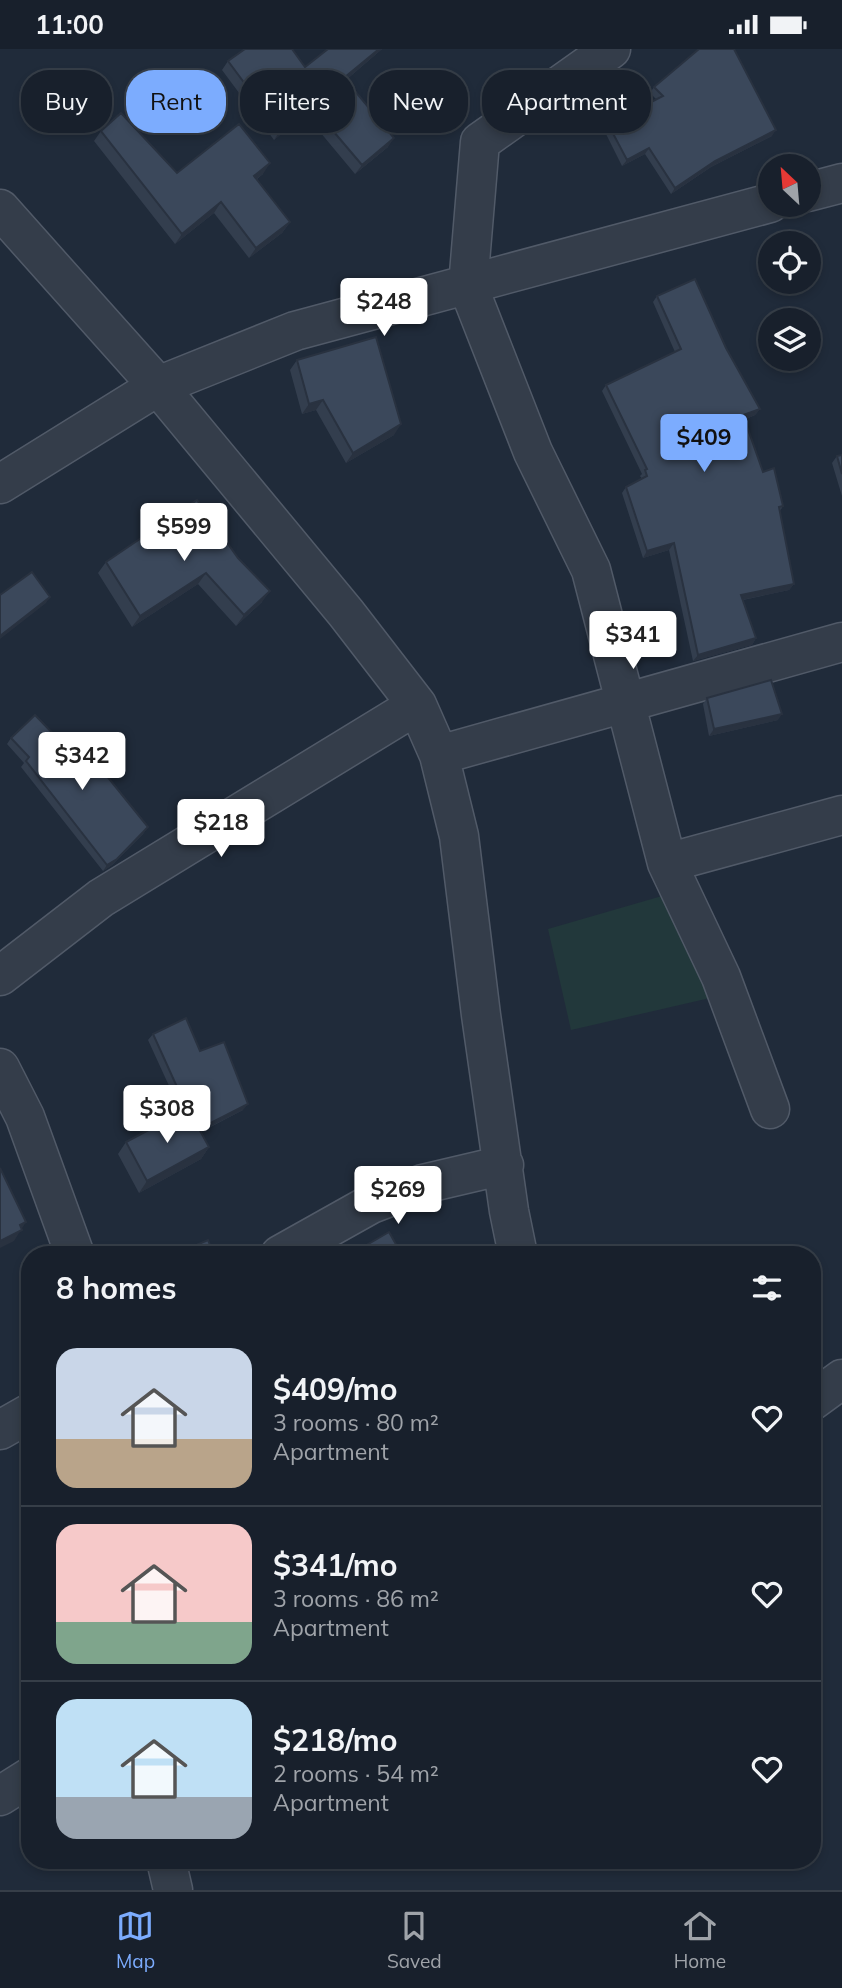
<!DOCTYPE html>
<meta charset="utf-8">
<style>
:root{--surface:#18202c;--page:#252d38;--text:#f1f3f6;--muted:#9fa3a9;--line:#363e48;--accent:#7cacfe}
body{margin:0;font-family:Mulish,sans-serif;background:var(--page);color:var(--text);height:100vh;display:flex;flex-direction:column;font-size:26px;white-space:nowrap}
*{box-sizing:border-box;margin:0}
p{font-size:23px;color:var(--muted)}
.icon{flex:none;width:38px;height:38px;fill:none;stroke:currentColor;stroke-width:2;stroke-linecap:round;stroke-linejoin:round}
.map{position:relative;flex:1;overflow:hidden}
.side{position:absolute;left:21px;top:1197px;width:800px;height:623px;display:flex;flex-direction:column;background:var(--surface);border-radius:28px;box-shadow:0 4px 10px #0003,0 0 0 2px var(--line)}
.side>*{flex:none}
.banner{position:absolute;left:21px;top:21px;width:802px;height:63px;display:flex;gap:14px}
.needle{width:46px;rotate:334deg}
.fabs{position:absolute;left:758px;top:105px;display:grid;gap:14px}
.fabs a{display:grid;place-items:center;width:63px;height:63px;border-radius:50%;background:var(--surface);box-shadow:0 4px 10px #0003,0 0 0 2px var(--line);font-size:35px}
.price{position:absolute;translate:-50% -60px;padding:0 16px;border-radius:7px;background:#fff;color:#222;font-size:23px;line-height:46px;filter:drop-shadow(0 2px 4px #0008)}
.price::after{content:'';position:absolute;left:50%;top:42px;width:21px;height:16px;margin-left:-10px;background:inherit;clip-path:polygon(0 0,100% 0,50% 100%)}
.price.selected{background:var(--accent);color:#111}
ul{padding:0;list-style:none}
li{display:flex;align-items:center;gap:21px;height:175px;padding:0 35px}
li+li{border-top:2px solid var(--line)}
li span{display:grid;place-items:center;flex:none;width:196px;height:140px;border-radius:21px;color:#555}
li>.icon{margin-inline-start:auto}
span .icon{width:84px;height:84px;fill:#fffc;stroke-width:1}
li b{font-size:30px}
h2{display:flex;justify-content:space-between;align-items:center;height:84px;padding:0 35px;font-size:30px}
.chip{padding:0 24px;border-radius:28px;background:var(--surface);box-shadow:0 4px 10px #0003,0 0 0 2px var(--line);font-size:24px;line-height:63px}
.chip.selected{background:var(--accent);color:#111}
.status{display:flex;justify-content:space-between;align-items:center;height:49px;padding:0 35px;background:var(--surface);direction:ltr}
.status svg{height:19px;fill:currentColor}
.dock{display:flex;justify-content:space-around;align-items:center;height:98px;border-top:2px solid var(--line);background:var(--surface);font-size:19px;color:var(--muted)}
.dock a{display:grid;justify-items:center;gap:4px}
.dock .selected{color:var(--accent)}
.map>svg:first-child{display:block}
.green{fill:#22383b}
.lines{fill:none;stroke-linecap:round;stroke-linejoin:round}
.street-casing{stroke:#515a68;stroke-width:41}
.street{stroke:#343d4a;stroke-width:38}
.wall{fill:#333e4e}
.shaded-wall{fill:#293240}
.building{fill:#3b485b;stroke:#293240;stroke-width:2}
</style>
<div class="status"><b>11:00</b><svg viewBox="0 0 49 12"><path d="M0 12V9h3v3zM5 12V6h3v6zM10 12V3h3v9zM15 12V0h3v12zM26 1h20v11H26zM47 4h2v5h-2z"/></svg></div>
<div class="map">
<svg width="842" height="1841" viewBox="0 0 842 1841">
<rect width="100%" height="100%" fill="#202b3a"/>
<!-- green -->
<path class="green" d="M662,847L710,949L571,981L548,880Z"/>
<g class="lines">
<!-- street casing -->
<g class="street-casing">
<path id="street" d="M611,0L480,93L468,237L533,403L591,521L667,814L721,928L770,1060
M808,143L842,134
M0,160L158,337L346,564L417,656L439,706L459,787L481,966L509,1162L518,1206
M0,435L158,337L295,282L770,154
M439,706L842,593
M667,814L842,766
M0,927L101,849L417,656
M0,1019L25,1068L75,1206
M280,1206L371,1155L423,1135L504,1116
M812,1352L842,1330
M0,1381L30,1364
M0,1747L30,1728
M166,1811L173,1841"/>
</g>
<!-- street -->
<use href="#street" class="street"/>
</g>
<!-- wall -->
<path class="wall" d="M328,0H382L346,31L388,98L355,125L305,65L274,91L222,21L228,12L305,18Z
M654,38L772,87L711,118L671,145L645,105L622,117L604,81L608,75L656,50L650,44Z
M101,82L177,124L263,125L257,130L290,173L282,184L249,209L214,164L175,195L94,92Z
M657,247L726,299L760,360L755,366L744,371L763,423L783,457L780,462L794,535L789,541L743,551L756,589L752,596L693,612L669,501L643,509L622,444L626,438L642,430L640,427L642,425L602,342L606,336L675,303L653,253Z
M297,311L394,386L346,414L316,361L302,365L290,321Z
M842,406V447L832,414L837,407Z
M238,509L262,553L236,577L198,535L132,578L98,524L106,513Z
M707,649L778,671L709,687L703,655Z
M11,689L90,723L148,778L143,785L112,816L103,822L21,718L24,714L7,695Z
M153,985L200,1002L243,1061L201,1083L209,1098L201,1110L139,1144L118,1105L126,1093L181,1063L148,991Z"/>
<!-- shaded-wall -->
<path class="shaded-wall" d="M379,0H382L338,38L344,29Z
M311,56L305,65L274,91L280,82Z
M776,81L772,87L711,118L671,145L675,139L715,112Z
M394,89L388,98L355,125L362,116Z
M649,99L645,105L622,117L627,111Z
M270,114L263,125L247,137L254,127Z
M221,153L214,164L175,195L182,185Z
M290,173L282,184L249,209L256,199Z
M323,351L316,361L302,365L309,355Z
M760,360L755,366L739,373L743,366Z
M401,375L394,386L346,414L353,404Z
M674,494L669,501L643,509L647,502Z
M206,524L198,535L132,578L140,567Z
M794,535L789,541L737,552L741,546Z
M270,542L262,553L236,577L244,566Z
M50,548L46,554L0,590V587Z
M756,589L752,596L693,612L698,606Z
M782,665L778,671L709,687L714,680Z
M148,778L143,785L112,816L103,822L107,816Z
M248,1055L243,1061L192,1087L196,1081Z
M209,1098L201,1110L139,1144L147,1132Z
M26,1173L14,1192L0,1199V1192L20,1176Z"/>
<!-- building -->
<path class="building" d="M245,0H292L305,18L328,0H379L344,29L394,89L362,116L311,56L280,82L228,12Z
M699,0H734L776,81L715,112L675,139L649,99L627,111L608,75L663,47L654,38Z
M121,64L177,124L239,75L270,114L254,127L290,173L256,199L221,153L182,185L101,82Z
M695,230L726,299L760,360L743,366L763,423L774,419L783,457L779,458L794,535L741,546L756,589L698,606L674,494L647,502L626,438L647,427L645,421L647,420L606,336L681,300L657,247Z
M376,288L401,375L353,404L323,351L309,355L297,311Z
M842,406V425L837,407Z
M197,451L238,509L270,542L244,566L206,524L140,567L106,513Z
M32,523L50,548L0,587V546Z
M771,631L782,665L714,680L707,649Z
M35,666L90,723L98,716L148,778L117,810L107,816L26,712L29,708L11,689Z
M186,969L200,1002L224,993L248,1055L199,1080L188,1060H187L153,985Z
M188,1060L209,1098L147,1132L126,1093Z
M0,1119L26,1173L20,1176L22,1181L0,1192Z
M389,1183L402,1206H354L353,1204Z
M208,1191L214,1206H173Z"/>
</svg>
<div class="fabs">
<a><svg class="needle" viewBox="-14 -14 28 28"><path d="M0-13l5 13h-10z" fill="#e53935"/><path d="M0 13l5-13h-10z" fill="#9fa3a9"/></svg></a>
<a><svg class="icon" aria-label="locate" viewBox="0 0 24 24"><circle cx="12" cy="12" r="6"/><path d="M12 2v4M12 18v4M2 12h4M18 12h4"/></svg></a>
<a><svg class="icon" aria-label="layers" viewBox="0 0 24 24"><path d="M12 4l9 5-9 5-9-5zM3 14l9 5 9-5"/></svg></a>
</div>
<b class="price" style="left:384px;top:289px">$248</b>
<b class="price selected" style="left:704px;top:425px">$409</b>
<b class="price" style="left:184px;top:514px">$599</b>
<b class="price" style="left:633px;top:622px">$341</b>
<b class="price" style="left:82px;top:743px">$342</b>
<b class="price" style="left:221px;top:810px">$218</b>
<b class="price" style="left:167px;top:1096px">$308</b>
<b class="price" style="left:398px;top:1177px">$269</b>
<div class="banner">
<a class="chip">Buy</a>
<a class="chip selected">Rent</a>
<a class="chip">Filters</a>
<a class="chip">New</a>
<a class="chip">Apartment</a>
</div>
<section class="side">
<h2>8 homes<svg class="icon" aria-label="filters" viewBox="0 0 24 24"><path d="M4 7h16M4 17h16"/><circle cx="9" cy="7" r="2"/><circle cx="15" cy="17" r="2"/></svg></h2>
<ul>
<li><span style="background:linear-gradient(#c9d6e8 65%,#b9a48a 0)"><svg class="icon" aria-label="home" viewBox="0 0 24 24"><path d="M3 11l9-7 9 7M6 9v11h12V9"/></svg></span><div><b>$409/mo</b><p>3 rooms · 80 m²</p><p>Apartment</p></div><svg class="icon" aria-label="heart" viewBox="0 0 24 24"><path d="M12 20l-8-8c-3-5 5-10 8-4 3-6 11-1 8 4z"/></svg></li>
<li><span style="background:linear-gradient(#f6c9c9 70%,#7fa58c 0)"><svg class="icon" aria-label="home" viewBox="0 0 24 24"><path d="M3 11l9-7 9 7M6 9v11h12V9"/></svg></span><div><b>$341/mo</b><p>3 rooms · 86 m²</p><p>Apartment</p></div><svg class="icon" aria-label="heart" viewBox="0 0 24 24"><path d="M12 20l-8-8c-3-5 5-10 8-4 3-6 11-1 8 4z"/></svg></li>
<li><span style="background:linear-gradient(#bfe0f5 70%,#9aa5b1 0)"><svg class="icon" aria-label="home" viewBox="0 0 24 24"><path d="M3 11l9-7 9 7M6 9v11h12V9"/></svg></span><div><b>$218/mo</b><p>2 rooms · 54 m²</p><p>Apartment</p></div><svg class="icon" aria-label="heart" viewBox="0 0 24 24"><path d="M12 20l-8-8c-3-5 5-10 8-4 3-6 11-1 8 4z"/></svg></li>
</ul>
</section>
</div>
<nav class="dock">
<a class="selected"><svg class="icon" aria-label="map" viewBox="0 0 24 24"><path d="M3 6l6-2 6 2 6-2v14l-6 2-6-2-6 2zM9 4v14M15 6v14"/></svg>Map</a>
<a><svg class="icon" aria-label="saved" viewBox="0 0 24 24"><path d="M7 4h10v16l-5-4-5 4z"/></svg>Saved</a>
<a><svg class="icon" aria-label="home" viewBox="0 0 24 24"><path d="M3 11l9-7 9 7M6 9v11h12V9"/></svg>Home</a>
</nav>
